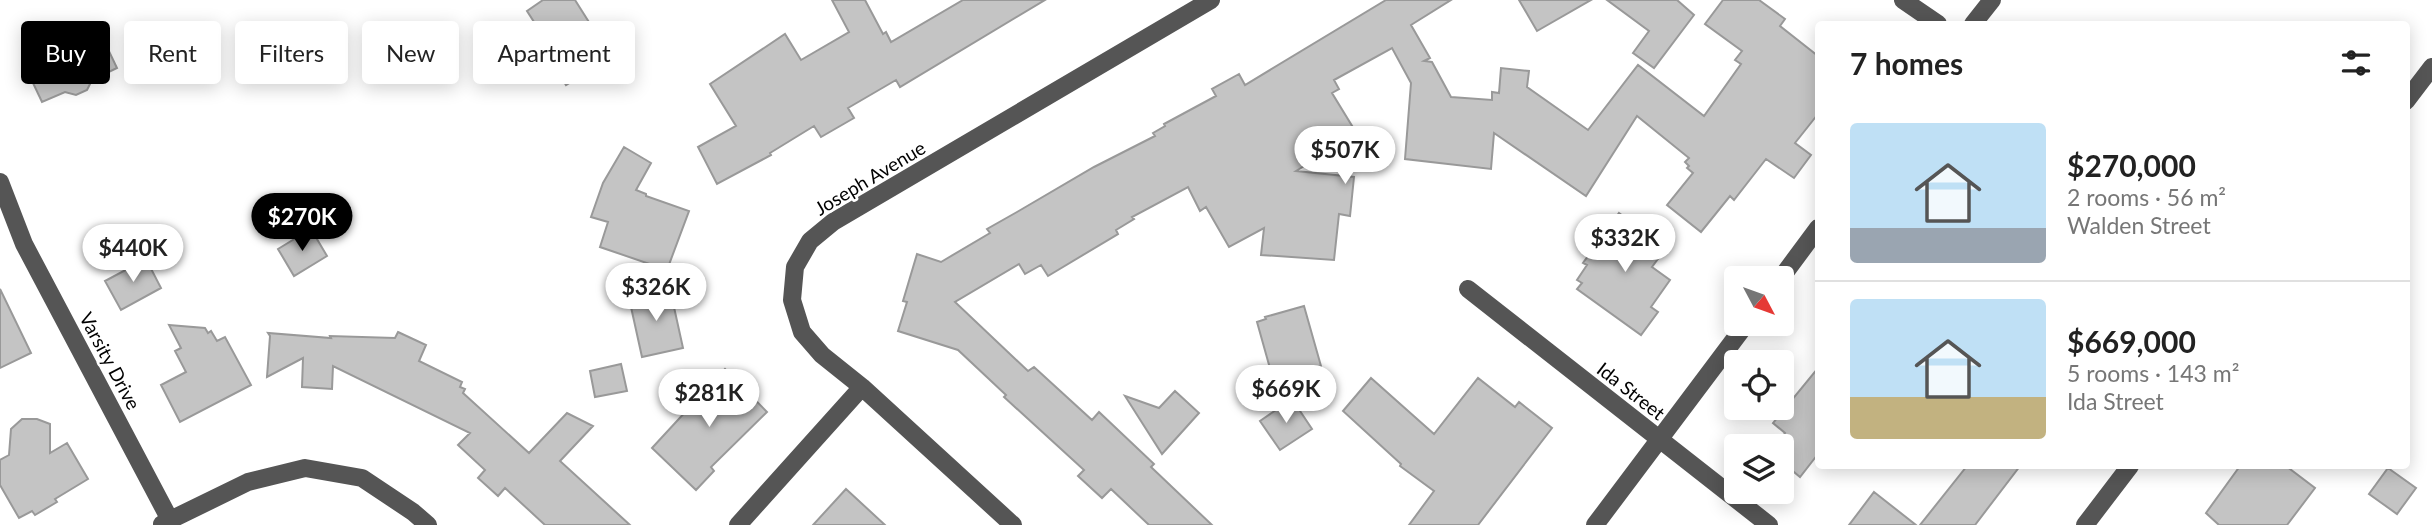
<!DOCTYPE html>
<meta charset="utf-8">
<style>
:root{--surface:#fff;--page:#f6f6f6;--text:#222;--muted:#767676;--line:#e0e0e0;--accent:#000}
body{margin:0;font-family:Lato,sans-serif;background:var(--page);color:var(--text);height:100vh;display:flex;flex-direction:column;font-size:26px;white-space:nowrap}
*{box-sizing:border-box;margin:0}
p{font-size:23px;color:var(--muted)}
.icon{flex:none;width:38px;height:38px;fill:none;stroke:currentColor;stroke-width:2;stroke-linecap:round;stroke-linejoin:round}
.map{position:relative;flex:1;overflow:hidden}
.details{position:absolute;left:1815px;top:21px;width:595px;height:448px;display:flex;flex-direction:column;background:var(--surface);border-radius:7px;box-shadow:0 4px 18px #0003}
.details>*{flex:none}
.top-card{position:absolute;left:21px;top:21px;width:665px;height:63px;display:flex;gap:14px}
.needle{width:46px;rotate:131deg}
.fabs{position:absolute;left:1724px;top:266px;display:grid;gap:14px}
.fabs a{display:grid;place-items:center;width:70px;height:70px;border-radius:7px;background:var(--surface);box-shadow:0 4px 18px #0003;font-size:35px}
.price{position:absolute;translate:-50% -60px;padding:0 16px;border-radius:24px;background:#fff;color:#222;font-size:23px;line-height:46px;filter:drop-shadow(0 2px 4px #0008)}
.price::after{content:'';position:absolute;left:50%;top:42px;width:21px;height:16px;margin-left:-10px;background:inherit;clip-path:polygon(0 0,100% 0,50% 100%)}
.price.active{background:var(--accent);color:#fff}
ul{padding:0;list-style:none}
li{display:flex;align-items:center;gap:21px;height:175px;padding:0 35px}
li+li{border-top:2px solid var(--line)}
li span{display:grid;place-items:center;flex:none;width:196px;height:140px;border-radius:7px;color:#555}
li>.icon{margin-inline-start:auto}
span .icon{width:84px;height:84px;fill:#fffc;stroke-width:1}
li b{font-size:30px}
h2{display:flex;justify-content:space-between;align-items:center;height:84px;padding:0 35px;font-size:30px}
.pill{padding:0 24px;border-radius:7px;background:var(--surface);box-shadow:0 4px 18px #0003;font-size:24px;line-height:63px}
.pill.active{background:var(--accent);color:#fff}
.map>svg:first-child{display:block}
.building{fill:#c4c4c4;stroke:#999;stroke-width:2}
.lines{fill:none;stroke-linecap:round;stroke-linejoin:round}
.minor{stroke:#555;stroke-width:18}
.labels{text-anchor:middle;stroke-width:5;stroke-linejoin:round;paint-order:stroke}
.street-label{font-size:19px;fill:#000;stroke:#fff}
</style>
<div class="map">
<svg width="2432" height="525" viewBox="0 0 2432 525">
<rect width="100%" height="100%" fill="#fff"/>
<!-- building -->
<path class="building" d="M543,0H575L611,57L566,85L549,57L537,55L543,36L527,11Z
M832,0H865L883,34L886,32L891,42L963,0H1045L900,87L896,80L848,108L854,118L821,137L814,126L770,153L771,155L717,184L698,147L736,126L710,84L785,34L801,60L849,32Z
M1386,0H1451L1411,25L1430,58L1424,61L1432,62L1451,97L1492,100V92L1499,93L1501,68L1529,71L1527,87L1588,130L1638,65L1704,116L1741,64L1735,60L1742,51L1705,24L1723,0H1759L1785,19L1780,26L1818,56V114L1795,143L1811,155L1794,178L1766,159L1734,200L1730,196L1701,232L1667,205L1693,173L1687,168L1689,166L1685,162L1689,158L1637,116L1586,196L1494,133L1491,169L1405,159L1411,83L1392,48L1334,80L1339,89L1332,93L1357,134L1296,171L1354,177L1350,216L1339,214L1334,260L1261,255L1264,228L1229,247L1206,207L1200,211L1188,187L1132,217L1134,219L1116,230L1118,234L1048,276L1041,265L1025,274L1019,264L955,302L1028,371L1034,367L1092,420L1099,412L1154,464L1151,467L1212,525H1149L1111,489L1102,498L1078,476L1084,470L1004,397L1006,395L958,350L898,331L907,302L903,301L917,254L941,262L990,233L987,229L1017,212L1094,167L1155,136L1153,133L1165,126L1164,124L1216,96L1212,89L1239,74L1245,85Z
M1519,0H1591L1537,31Z
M1607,0H1677L1694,15L1654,68L1633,53L1649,31Z
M96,24L117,68L92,80L87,90L76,95L65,92L42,102L24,64L40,57L38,53Z
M624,147L651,163L636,190L646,194V196L689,211L667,270L600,247L608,222L591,217L603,183Z
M1619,213L1666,248L1652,267L1670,280L1651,307L1658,312L1641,335L1577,289L1582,283L1577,280L1587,265L1583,263Z
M311,229L327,256L294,276L278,249Z
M146,259L161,288L121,310L105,281Z
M0,289L31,353L0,368Z
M670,289L683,348L642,357L629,298Z
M1304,306L1321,366L1273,379L1257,322L1266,319L1265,317Z
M169,325L205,328L208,333L211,331L217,341L225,337L251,385L180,422L161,385L186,372L175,351L181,348Z
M398,332L426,345L419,361L462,382L460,387L465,389L463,393L529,453L567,413L593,426L560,461L630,525H545L505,488L498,496L478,478L485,470L458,445L470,433L333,366L332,389L302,387L303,358L267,377L270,336L268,333L331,338L330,336L395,338Z
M621,364L627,391L595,397L590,371Z
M1818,368V454L1800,477L1782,462V438L1785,433L1773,423Z
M725,369L767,412L711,467L714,471L696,490L652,448Z
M1371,378L1434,434L1478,378L1515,407L1519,402L1552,428L1478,525H1409L1434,491L1400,466L1401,464L1343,411Z
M1175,391L1199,413L1162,454L1125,396L1159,408Z
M1292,399L1312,429L1280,450L1260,421Z
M22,419H37L50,424V453L67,443L88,479L55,499L57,502L35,515L32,511L19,518L0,485V460L9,455L11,429Z
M1967,466H2020L1975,525H1920Z
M2240,466H2286L2315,488L2287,525H2219L2206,513Z
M2388,468L2416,488L2397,514L2369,494Z
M846,489L885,525H813Z
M1874,492L1916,525H1849Z"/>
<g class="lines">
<!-- minor -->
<path class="minor" d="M1903,0L1938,24
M1973,24L1992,0
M2406,101L2432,67
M0,182L24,244L170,520
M1781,278L1818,228
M1468,289L1769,525
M162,524L248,482L305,468L362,478L413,512L428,525
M738,525L862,387
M1013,525L862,387L822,355L802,332L792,300L795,267L810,241L833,222L1211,0
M1595,525L1746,324
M2085,525L2130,466"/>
</g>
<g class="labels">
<!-- street labels -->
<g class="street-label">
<text transform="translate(870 178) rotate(-31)" y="7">Joseph Avenue</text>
<text transform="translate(110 361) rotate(62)" y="7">Varsity Drive</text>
<text transform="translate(1631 391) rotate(38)" y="7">Ida Street</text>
</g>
</g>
</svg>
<div class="fabs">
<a><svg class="needle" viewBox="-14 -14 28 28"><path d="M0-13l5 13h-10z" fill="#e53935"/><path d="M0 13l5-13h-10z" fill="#767676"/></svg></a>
<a><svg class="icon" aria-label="locate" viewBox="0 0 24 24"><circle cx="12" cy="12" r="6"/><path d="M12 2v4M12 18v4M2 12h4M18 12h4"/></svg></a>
<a><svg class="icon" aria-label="layers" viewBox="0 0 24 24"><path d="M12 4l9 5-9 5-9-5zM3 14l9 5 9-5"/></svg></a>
</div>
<b class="price" style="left:1345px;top:186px">$507K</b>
<b class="price active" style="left:302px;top:253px">$270K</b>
<b class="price" style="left:1625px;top:274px">$332K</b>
<b class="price" style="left:133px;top:284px">$440K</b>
<b class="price" style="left:656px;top:323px">$326K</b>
<b class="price" style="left:1286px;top:425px">$669K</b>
<b class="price" style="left:709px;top:429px">$281K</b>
<div class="top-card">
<a class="pill active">Buy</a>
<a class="pill">Rent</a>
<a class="pill">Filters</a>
<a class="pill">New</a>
<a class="pill">Apartment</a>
</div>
<section class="details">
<h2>7 homes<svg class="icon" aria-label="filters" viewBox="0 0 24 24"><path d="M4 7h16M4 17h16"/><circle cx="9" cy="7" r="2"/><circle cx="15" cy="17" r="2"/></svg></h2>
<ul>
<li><span style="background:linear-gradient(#bfe0f5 75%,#9aa5b1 0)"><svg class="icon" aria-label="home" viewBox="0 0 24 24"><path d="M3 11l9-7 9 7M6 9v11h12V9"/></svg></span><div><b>$270,000</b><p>2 rooms · 56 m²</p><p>Walden Street</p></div></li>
<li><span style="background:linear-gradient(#bfe0f5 70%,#c2b280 0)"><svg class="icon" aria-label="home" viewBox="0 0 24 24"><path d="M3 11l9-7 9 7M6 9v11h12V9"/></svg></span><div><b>$669,000</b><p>5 rooms · 143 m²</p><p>Ida Street</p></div></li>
</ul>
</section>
</div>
